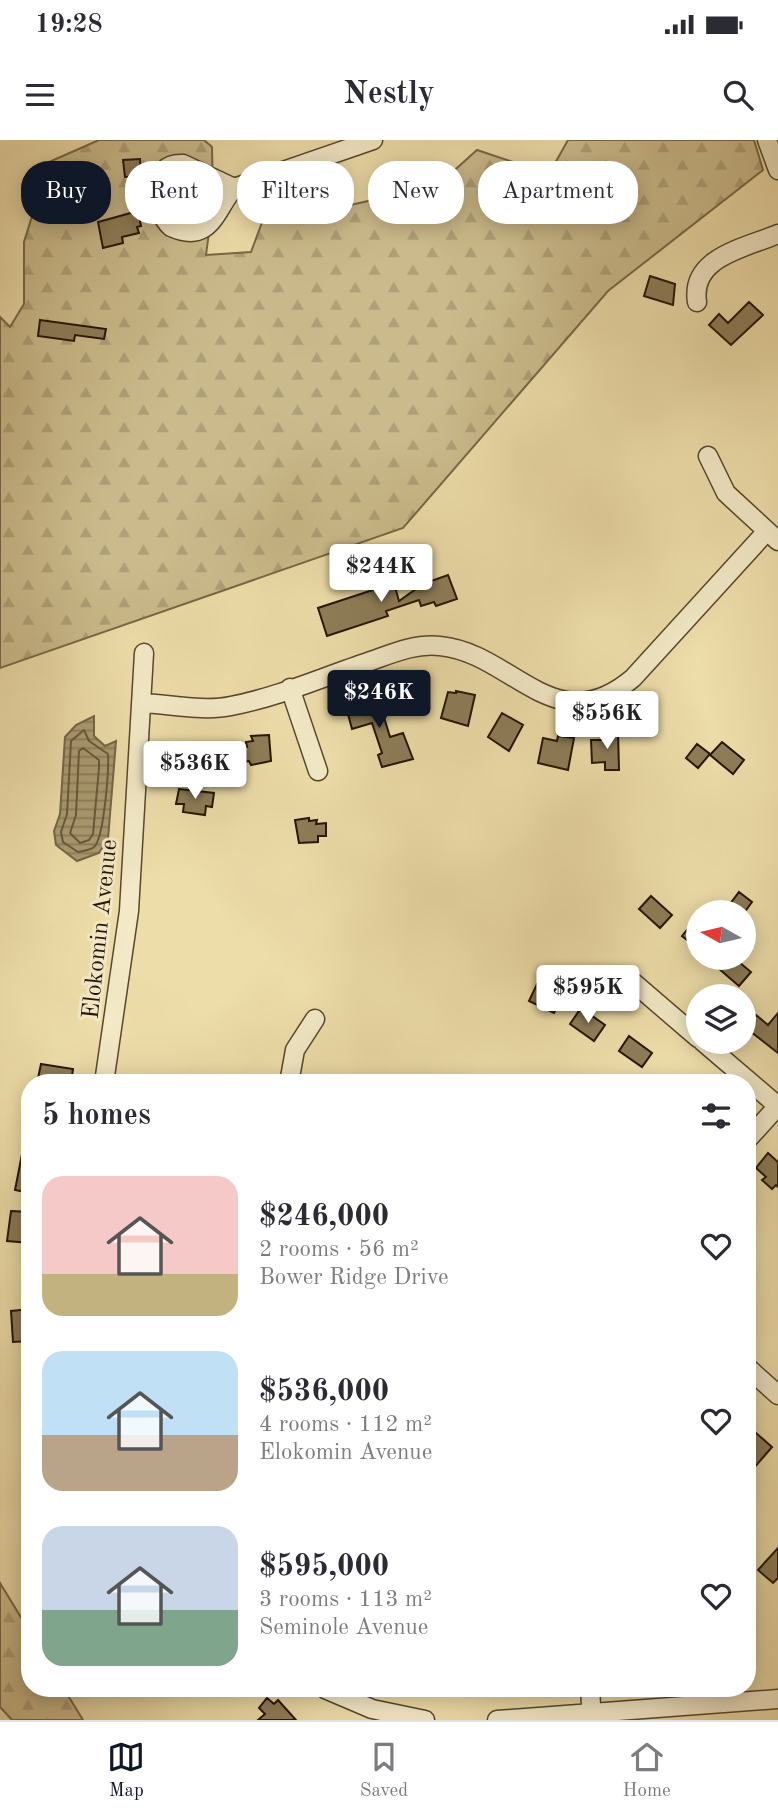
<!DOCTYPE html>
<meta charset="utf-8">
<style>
:root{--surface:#fff;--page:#f7f7f7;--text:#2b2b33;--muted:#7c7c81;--line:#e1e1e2;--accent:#111827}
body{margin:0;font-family:"Old Standard TT",serif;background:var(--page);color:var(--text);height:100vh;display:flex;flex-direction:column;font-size:26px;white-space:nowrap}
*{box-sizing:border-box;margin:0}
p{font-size:23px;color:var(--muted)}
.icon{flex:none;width:38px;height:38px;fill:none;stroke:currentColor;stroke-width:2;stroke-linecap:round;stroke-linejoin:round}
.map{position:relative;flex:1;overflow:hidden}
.panel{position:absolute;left:21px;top:934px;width:735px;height:623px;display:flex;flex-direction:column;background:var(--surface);border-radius:28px;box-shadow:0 4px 18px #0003}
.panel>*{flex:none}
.top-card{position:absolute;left:21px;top:21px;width:737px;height:63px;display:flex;gap:14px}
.needle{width:46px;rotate:278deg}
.tools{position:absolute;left:686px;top:760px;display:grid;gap:14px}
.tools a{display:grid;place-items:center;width:70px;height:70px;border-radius:50%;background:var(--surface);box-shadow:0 4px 18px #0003;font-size:35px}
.price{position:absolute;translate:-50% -60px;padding:0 16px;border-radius:7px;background:#fff;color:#222;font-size:23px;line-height:46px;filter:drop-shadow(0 2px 4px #0008)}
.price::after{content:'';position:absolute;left:50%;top:42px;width:21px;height:16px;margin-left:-10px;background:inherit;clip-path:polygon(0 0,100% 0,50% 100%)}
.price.current{background:var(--accent);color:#fff}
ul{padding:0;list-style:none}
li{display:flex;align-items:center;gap:21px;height:175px;padding:0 21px}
li span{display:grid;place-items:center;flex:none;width:196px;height:140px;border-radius:21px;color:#555}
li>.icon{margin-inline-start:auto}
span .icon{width:84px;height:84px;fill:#fffc;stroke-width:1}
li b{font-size:30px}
h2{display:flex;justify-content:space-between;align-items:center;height:84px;padding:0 21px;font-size:30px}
.tag{padding:0 24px;border-radius:28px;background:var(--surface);box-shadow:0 4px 18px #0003;font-size:24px;line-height:63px}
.tag.current{background:var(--accent);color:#fff}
.status{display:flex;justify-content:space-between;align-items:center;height:49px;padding:0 35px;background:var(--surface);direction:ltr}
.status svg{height:19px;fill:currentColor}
header{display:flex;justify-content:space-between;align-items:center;height:91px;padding:0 21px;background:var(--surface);font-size:32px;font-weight:600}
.menu{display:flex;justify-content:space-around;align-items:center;height:98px;border-top:2px solid var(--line);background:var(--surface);font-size:19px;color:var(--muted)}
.menu a{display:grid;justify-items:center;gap:4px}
.menu .current{color:var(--accent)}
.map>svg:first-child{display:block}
.forest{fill:url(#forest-firs);stroke:#786846;stroke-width:2}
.water{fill:url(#water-rules);stroke:#746444;stroke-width:2}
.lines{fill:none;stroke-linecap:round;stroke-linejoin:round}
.shore{stroke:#675738;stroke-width:2}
.building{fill:#8d7d58;stroke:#251501;stroke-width:2}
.minor-casing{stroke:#57472b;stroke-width:21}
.minor{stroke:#f3e9c7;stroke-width:18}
.labels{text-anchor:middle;stroke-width:6;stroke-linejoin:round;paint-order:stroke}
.street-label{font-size:24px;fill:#251501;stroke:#f3e9c7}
</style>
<div class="status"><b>19:28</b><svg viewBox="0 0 49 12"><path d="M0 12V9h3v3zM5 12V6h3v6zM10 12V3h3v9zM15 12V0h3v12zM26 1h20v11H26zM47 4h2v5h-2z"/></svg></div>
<header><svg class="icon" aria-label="menu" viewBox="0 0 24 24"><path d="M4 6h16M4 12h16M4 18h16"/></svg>Nestly<svg class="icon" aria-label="search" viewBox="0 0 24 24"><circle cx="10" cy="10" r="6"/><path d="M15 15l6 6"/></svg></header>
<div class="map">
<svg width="778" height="1580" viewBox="0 0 778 1580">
<defs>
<pattern id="forest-firs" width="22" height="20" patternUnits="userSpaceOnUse" patternTransform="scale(1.75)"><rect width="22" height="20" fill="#cbbb8c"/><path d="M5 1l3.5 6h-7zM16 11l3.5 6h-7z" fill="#aea077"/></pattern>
<pattern id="water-rules" width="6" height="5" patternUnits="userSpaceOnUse" patternTransform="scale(1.75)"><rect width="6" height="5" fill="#a99970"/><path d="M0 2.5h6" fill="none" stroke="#897c5a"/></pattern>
</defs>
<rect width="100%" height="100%" fill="#eddda9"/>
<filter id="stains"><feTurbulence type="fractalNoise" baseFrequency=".00286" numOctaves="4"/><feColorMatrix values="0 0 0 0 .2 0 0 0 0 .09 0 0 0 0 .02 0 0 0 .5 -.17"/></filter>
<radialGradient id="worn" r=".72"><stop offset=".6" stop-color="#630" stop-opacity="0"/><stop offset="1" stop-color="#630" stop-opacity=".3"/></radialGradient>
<!-- forest -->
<path class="forest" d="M99,0H204L212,7L213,62L206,115L251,112L270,61L333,69L438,45L477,10L549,34L568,0H754L763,30L608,151L403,388L0,528V177L10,187L24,164V102L49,22Z
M0,1443L30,1492V1549H64L83,1580H12L0,1567Z"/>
<!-- water -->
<path class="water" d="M94,576V596L105,606L116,601L108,699L99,713L77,721L56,705L54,691L60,674L65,597L76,585Z"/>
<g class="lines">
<!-- shore -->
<path class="shore" d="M84,590L89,601L108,614C109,629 104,699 94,707C91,710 83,711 78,712L63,702L61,692L67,674L71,601Z
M83,608L99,620V628L93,694L89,700L80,703L70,693L76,675L79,611Z"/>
</g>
<!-- building -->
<path class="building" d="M140,19L141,36L125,37L123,20Z
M138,71L141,86L137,87L139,93L122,97L123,103L103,108L98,82Z
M650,136L675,144L673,165L644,156Z
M749,162L763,175L731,205L709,185L719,174L728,183Z
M40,180L106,189L104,199L75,195L74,201L38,196Z
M448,435L457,459L436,466L434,462L421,466L419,460L386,471L388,476L327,496L318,468L394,443L399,461L423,444Z
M456,551L475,555L468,586L441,578L448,552L456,553Z
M377,554L390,597L403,593L413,619L382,627L378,615L382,613L372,583L352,589L345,563Z
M502,573L523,585L509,611L488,597Z
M618,592L619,630H605V622L592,623L591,600H604V594Z
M269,595L271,621L251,625L249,621L237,623L235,608L247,607L246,602L253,601L251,596Z
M558,596L574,598L568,630L538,623L543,598L557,601Z
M722,602L744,620L733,634L710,615Z
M697,604L710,614L698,628L686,618Z
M179,649L214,653L212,667L206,666L205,675L183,672L184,664H176Z
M309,678V681L317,680L316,684L326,683V696H318V702L299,703L295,680Z
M739,752L752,762L744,773L730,764Z
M651,756L672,775L660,788L639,769Z
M698,776V809L682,796Z
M728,817H733L751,832L739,846L718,828Z
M537,844L562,857L554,873L529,861Z
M581,868L605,885L594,901L570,884Z
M778,873V913L746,888L756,875L768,885Z
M629,896L652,913L642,927L619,911Z
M41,924L73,929L71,943H37Z
M24,1004H30V1053L15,1050Z
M768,1013L778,1022V1047L776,1045L772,1049L762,1040L766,1037L756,1028Z
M11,1071L30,1072V1103L7,1101Z
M30,1169V1201L13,1202L11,1171Z
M747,1285L772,1307L747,1336Z
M778,1408V1438L773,1443L758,1430Z
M267,1558L274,1564L278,1560L296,1580H258L265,1574L259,1568Z"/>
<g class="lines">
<!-- minor casing -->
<g class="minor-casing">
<path id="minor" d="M767,0L778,30
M183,24L234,48C215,70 211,105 171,87C152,70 147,22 183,24Z
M234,48L373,0
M697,162C690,117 745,108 778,94
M708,316L726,353L778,401
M290,548L318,631
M141,563C170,564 203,572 231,566C278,557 323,537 368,522C391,514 415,503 440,506C513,513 555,604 633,538L767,391
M634,843L698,898
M702,901L778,966
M104,943L129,771L144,513
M289,943L295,910L315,879
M747,1000L778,966
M747,1227L778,1255
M325,1549L372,1569L425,1580
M590,1549L592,1580
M497,1580L778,1559"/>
</g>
<!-- minor -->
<use href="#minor" class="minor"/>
</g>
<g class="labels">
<!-- street labels -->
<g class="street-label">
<text transform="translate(99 789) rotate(-84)" y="8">Elokomin Avenue</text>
</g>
</g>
<rect width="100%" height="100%" filter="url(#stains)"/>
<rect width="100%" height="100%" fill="url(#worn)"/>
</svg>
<div class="tools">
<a><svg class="needle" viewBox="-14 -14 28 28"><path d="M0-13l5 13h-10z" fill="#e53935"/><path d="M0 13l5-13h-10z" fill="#7c7c81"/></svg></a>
<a><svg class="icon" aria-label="layers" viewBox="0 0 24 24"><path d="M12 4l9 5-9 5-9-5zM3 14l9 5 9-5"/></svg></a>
</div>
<b class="price" style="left:381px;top:464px">$244K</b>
<b class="price current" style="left:379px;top:590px">$246K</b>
<b class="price" style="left:607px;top:611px">$556K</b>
<b class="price" style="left:195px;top:661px">$536K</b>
<b class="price" style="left:588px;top:885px">$595K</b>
<div class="top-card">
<a class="tag current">Buy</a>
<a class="tag">Rent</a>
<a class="tag">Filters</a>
<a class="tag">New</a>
<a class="tag">Apartment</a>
</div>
<section class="panel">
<h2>5 homes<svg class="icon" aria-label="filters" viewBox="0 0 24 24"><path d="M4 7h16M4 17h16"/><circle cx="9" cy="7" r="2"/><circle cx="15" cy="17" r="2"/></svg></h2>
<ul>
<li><span style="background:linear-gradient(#f6c9c9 70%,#c2b280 0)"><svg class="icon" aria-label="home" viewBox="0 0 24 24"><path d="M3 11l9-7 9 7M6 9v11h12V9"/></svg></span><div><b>$246,000</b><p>2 rooms · 56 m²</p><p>Bower Ridge Drive</p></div><svg class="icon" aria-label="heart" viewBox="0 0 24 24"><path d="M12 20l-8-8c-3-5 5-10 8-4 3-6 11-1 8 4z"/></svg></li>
<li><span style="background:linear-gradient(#bfe0f5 60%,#b9a48a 0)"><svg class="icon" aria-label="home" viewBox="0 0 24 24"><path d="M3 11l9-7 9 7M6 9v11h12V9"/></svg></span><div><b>$536,000</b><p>4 rooms · 112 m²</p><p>Elokomin Avenue</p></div><svg class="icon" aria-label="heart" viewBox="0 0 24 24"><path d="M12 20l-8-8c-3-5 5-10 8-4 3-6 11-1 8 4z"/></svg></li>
<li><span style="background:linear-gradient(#c9d6e8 60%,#7fa58c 0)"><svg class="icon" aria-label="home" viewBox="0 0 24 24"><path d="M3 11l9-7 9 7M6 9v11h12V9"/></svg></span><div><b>$595,000</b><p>3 rooms · 113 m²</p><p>Seminole Avenue</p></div><svg class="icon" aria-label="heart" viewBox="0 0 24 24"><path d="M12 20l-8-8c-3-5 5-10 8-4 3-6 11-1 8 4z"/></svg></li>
</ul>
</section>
</div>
<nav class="menu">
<a class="current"><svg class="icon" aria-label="map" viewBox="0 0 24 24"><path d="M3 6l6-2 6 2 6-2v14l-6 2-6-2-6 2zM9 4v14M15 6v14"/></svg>Map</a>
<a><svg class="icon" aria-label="saved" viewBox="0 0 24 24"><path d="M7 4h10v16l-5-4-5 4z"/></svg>Saved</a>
<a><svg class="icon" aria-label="home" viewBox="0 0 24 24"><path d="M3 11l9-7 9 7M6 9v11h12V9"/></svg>Home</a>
</nav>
